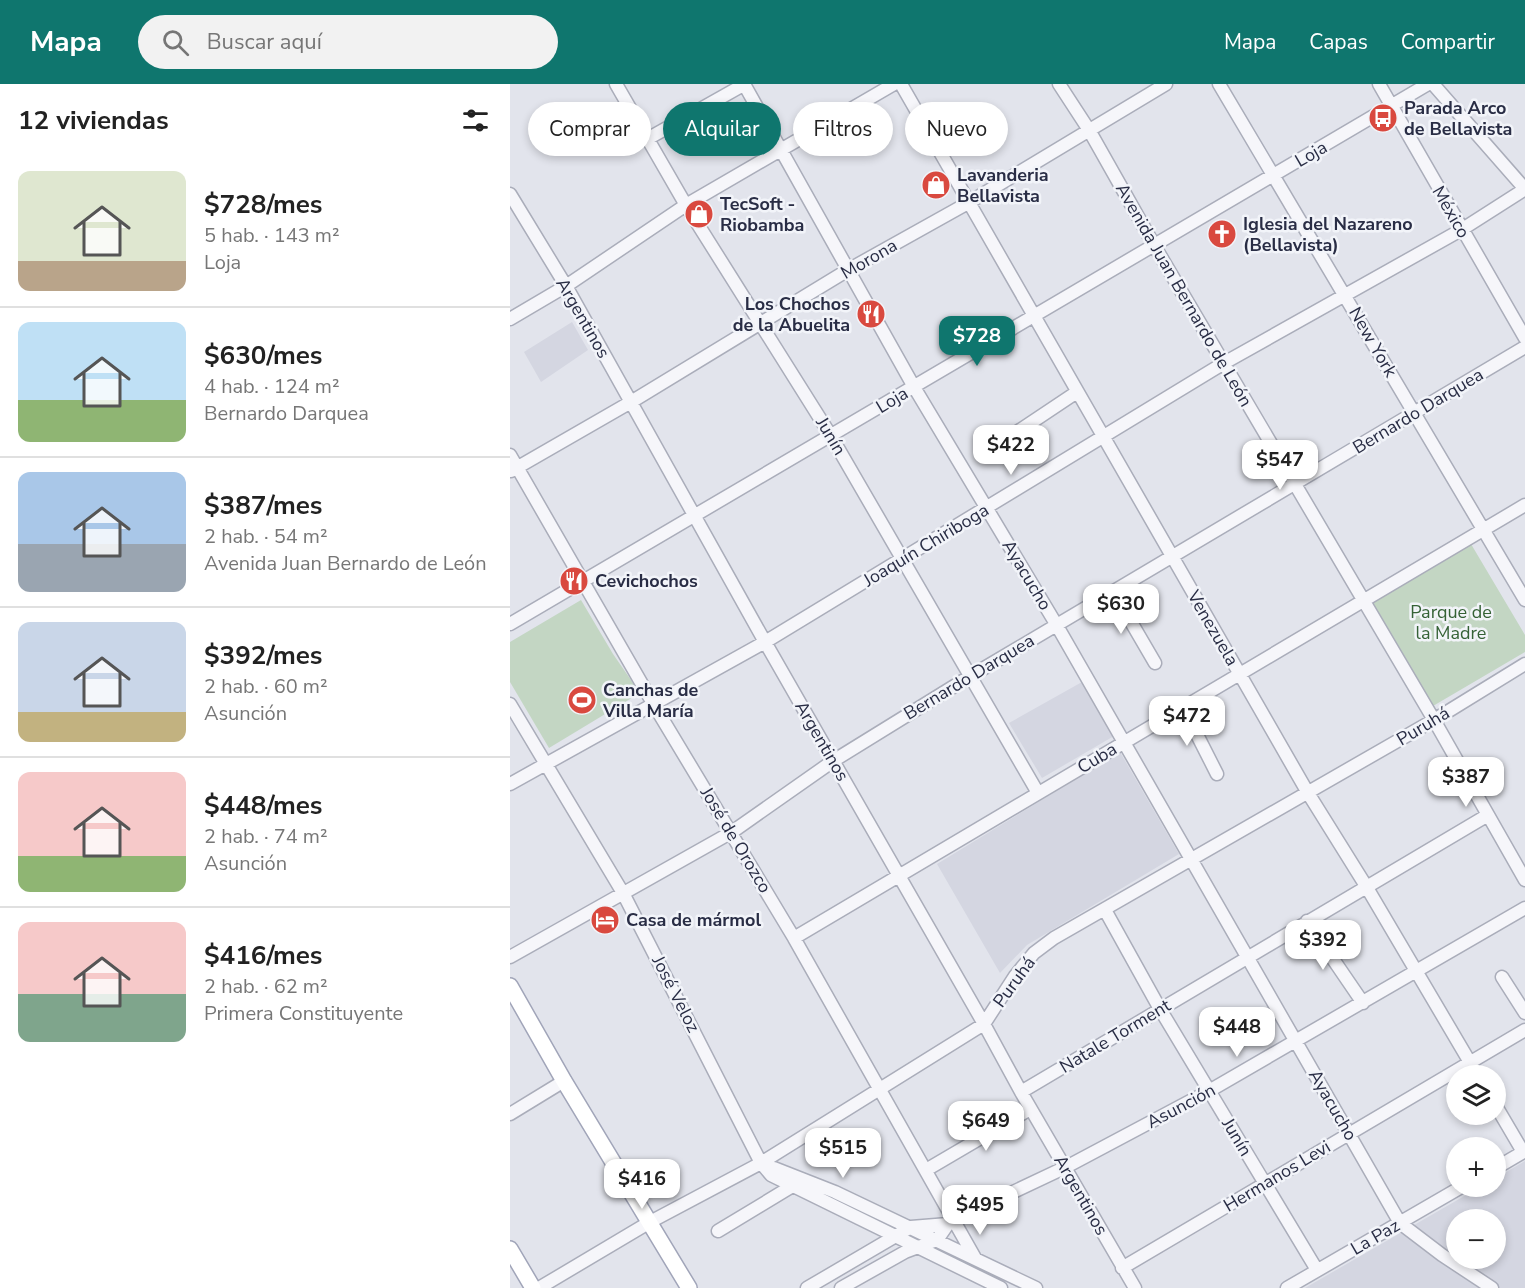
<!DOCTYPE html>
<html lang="es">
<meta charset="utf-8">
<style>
:root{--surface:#fff;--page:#f2f2f2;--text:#222;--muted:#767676;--line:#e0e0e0;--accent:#0f766e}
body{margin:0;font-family:"Nunito Sans",sans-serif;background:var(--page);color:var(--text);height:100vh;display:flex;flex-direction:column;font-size:22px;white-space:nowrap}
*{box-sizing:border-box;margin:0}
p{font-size:20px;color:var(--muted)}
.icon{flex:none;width:33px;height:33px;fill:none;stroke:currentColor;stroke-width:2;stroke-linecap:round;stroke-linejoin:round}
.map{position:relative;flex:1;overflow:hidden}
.details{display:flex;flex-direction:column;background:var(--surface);width:510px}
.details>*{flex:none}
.top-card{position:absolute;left:18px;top:18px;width:570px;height:54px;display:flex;gap:12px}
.buttons{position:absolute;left:936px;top:981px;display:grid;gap:12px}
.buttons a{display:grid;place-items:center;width:60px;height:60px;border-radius:50%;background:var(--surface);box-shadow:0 3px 9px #0003;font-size:30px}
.price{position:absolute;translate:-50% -51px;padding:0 14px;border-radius:12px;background:#fff;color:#222;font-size:20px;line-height:39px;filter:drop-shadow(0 2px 3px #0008)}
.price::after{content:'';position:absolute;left:50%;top:36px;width:18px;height:14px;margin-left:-9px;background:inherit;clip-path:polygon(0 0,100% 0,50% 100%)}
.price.selected{background:var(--accent);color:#fff}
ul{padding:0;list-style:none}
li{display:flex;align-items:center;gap:18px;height:150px;padding:0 18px}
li+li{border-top:2px solid var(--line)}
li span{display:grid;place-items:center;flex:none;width:168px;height:120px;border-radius:12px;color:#555}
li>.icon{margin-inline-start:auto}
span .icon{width:72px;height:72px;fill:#fffc;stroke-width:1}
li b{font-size:26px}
h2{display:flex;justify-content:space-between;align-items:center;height:72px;padding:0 18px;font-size:26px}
.chip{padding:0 21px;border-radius:27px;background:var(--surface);box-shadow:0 3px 9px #0003;font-size:21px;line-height:54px}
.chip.selected{background:var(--accent);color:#fff}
header{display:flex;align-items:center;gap:36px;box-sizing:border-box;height:84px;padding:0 30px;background:var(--accent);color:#fff}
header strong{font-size:28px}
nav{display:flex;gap:33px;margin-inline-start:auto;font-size:21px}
.search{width:420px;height:54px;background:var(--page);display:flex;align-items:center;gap:15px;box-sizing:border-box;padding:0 21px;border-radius:33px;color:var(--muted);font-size:22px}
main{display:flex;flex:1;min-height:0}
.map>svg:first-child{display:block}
.built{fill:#d4d6e1;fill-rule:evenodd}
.green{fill:#c3d6c3}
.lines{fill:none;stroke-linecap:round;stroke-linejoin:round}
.minor-casing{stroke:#aaadba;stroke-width:15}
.major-casing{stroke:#a1a5b9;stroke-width:18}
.minor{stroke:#f6f6fa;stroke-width:12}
.major{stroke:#fff;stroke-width:15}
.labels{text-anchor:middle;stroke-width:5;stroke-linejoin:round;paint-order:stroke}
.poi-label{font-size:18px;font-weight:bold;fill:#292d45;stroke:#f2f4f9;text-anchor:start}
.street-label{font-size:18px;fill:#292d45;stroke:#f2f4f9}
.park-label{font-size:18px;fill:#356236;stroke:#f2f4f9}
</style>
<header>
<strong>Mapa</strong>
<div class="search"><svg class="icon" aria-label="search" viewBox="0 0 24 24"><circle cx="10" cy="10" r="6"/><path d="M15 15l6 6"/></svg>Buscar aquí</div>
<nav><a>Mapa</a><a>Capas</a><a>Compartir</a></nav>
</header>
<main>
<section class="details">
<h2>12 viviendas<svg class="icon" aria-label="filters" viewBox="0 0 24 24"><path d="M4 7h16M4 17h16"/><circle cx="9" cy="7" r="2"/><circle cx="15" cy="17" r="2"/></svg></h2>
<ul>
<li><span style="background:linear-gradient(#dfe7d0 75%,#b9a48a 0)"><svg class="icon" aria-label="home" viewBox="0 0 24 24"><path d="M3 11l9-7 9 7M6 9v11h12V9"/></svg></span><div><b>$728/mes</b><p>5 hab. · 143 m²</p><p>Loja</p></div></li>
<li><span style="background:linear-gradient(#bfe0f5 65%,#8fb573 0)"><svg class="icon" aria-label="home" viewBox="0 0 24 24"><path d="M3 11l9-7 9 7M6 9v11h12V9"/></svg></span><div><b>$630/mes</b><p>4 hab. · 124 m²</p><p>Bernardo Darquea</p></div></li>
<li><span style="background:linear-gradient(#a9c7e8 60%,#9aa5b1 0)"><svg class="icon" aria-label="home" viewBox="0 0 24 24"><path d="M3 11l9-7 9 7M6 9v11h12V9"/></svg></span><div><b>$387/mes</b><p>2 hab. · 54 m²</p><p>Avenida Juan Bernardo de León</p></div></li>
<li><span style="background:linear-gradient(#c9d6e8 75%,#c2b280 0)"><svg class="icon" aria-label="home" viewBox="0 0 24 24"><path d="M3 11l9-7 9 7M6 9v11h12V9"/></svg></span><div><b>$392/mes</b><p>2 hab. · 60 m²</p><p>Asunción</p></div></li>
<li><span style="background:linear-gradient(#f6c9c9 70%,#8fb573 0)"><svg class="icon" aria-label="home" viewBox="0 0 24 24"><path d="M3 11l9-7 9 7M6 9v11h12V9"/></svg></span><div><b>$448/mes</b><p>2 hab. · 74 m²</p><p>Asunción</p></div></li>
<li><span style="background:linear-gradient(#f6c9c9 60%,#7fa58c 0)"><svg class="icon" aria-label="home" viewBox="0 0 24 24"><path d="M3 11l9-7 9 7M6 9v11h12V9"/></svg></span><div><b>$416/mes</b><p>2 hab. · 62 m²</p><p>Primera Constituyente</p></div></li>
</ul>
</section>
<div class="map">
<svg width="1015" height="1204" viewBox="0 0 1015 1204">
<rect width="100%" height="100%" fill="#e2e4ec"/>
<!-- built -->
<path class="built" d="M62,238L78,266L31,298L14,268Z
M572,598L604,652L532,694L499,639Z
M610,668L669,770L517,861L490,889L427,780Z
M1015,1077V1204H795L970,1103L986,1102V1094ZM946,1136H986V1174H946Z"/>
<!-- green -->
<path class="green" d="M961,460L1015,551V568L923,622L861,519Z
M71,516L103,570L130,609L39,664L0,598V558Z"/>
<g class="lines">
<!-- minor casing -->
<g class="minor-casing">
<path id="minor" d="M106,0L177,123L321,352L528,709
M234,0L404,303L546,540L890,1139L932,1171L982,1204
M391,0L798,709L856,802L968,992
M549,0L579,46L644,161L924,636L1015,796
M709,0L1015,516
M869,0L1015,254
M923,0L1015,105
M139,54L235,0
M0,110L56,202L255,558L474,940L511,1008L625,1204
M0,235L56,202L176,121L384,0
M489,360L567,308
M0,371L144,621L284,854L465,1174
M1,387L121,318L338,186L458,119L656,0
M603,507L645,579
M0,540L918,0
M0,620L113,809L251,1079L261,1091L491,1204
M673,623L707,690
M0,700L255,558L714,279L951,146L1015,105
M595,826L650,925L807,1186
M797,837L853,919
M284,854L1015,421
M0,873L222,748L323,677L459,593L1015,263
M992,893L1015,929
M511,1008L978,731
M986,1022L1013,1068
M0,1030L54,997
M264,1084L325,1108L526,1204
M986,1084L1015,1067
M416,1086L520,1025
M208,1147L284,1101
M612,1184L1015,946
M29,1204L140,1138L251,1079L474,940L505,892L524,869L544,854L924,636L1015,580
M297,1204L401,1143L438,1140
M331,1204L395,1168L427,1156L438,1140L444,1136L556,1083L699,1007L1015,824
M777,1204L953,1102"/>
</g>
<!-- major casing -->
<g class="major-casing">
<path id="major" d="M0,902L54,997L179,1204
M0,1165L23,1204"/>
</g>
<!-- minor -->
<use href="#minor" class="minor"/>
<!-- major -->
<use href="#major" class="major"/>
</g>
<!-- icons -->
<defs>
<g id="bus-disc" transform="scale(1.5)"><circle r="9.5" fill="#d9493f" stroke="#f2f4f9"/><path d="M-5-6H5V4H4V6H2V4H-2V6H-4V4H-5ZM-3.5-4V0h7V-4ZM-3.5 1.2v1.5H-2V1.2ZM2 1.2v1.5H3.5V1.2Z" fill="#fff"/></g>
<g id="shop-disc" transform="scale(1.5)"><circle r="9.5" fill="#d9493f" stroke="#f2f4f9"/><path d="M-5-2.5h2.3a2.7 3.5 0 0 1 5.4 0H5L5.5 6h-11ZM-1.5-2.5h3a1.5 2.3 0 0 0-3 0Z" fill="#fff"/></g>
<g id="church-disc" transform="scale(1.5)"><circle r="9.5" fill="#d9493f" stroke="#f2f4f9"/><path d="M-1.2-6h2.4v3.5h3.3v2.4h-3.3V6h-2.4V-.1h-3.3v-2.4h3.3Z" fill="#fff"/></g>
<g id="restaurant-disc" transform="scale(1.5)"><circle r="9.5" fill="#d9493f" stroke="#f2f4f9"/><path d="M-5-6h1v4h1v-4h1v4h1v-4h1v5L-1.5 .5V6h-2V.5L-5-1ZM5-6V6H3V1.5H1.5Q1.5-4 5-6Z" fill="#fff"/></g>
<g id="stadium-disc" transform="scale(1.5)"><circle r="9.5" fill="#d9493f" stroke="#f2f4f9"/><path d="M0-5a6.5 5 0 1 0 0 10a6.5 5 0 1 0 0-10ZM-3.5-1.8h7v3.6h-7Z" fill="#fff"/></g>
<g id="hotel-disc" transform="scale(1.5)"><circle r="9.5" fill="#d9493f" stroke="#f2f4f9"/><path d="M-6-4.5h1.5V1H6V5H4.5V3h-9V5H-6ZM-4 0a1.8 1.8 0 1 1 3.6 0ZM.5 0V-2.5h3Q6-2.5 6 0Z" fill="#fff"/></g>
</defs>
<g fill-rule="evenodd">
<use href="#bus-disc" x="873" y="34"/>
<use href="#shop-disc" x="426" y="101"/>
<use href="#shop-disc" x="189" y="130"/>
<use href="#church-disc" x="712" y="150"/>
<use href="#restaurant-disc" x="361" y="230"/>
<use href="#restaurant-disc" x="64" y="497"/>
<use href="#stadium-disc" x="72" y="616"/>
<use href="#hotel-disc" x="95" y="836"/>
</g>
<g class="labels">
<!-- poi labels -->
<g class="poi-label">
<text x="894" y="30">Parada Arco<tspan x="894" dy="21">de Bellavista</tspan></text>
<text x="447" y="97">Lavanderia<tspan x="447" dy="21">Bellavista</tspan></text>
<text x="210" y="126">TecSoft -<tspan x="210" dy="21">Riobamba</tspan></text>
<text x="733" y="146">Iglesia del Nazareno<tspan x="733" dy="21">(Bellavista)</tspan></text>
<text x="340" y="226" text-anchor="end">Los Chochos<tspan x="340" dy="21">de la Abuelita</tspan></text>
<text x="85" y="503">Cevichochos</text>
<text x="93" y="612">Canchas de<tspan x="93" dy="21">Villa María</tspan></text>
<text x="116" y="842">Casa de mármol</text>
</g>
<!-- street labels -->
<g class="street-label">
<text transform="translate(801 70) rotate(-30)" y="6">Loja</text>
<text transform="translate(941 128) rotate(60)" y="6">México</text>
<text transform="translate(359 175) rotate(-30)" y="6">Morona</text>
<text transform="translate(674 211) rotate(60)" y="6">Avenida Juan Bernardo de León</text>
<text transform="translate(73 234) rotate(60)" y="6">Argentinos</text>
<text transform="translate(863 258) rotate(60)" y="6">New York</text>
<text transform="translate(382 316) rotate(-31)" y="6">Loja</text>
<text transform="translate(908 327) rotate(-31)" y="6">Bernardo Darquea</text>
<text transform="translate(321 352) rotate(59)" y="6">Junín</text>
<text transform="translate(416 461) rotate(-31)" y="6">Joaquín Chiriboga</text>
<text transform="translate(517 491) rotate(59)" y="6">Ayacucho</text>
<text transform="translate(703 544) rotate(60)" y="6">Venezuela</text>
<text transform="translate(459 593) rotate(-31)" y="6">Bernardo Darquea</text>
<text transform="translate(913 642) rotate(-31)" y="6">Puruhá</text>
<text transform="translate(312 657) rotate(60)" y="6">Argentinos</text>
<text transform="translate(587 674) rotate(-31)" y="6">Cuba</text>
<text transform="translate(226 756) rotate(59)" y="6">José de Orozco</text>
<text transform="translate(504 898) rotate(-54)" y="6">Puruhá</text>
<text transform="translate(166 910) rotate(63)" y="6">José Veloz</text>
<text transform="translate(605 952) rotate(-31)" y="6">Natale Torment</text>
<text transform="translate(823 1021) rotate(60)" y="6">Ayacucho</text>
<text transform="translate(671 1022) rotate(-28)" y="6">Asunción</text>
<text transform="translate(727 1053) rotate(59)" y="6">Junín</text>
<text transform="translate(767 1092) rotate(-31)" y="6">Hermanos Levi</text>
<text transform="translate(571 1111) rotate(60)" y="6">Argentinos</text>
<text transform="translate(865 1153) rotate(-30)" y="6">La Paz</text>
</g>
<!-- park labels -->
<g class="park-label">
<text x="941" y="534">Parque de<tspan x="941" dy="21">la Madre</tspan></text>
</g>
</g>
</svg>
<div class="buttons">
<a><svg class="icon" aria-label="layers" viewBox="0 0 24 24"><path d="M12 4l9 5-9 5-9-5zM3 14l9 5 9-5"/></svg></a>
<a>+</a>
<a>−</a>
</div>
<b class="price selected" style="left:467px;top:283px">$728</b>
<b class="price" style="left:501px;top:392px">$422</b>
<b class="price" style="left:770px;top:407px">$547</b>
<b class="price" style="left:611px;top:551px">$630</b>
<b class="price" style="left:677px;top:663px">$472</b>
<b class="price" style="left:956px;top:724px">$387</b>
<b class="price" style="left:813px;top:887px">$392</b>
<b class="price" style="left:727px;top:974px">$448</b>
<b class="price" style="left:476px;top:1068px">$649</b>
<b class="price" style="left:333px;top:1095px">$515</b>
<b class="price" style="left:132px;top:1126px">$416</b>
<b class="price" style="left:470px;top:1152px">$495</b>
<div class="top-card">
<a class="chip">Comprar</a>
<a class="chip selected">Alquilar</a>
<a class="chip">Filtros</a>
<a class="chip">Nuevo</a>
</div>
</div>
</main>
